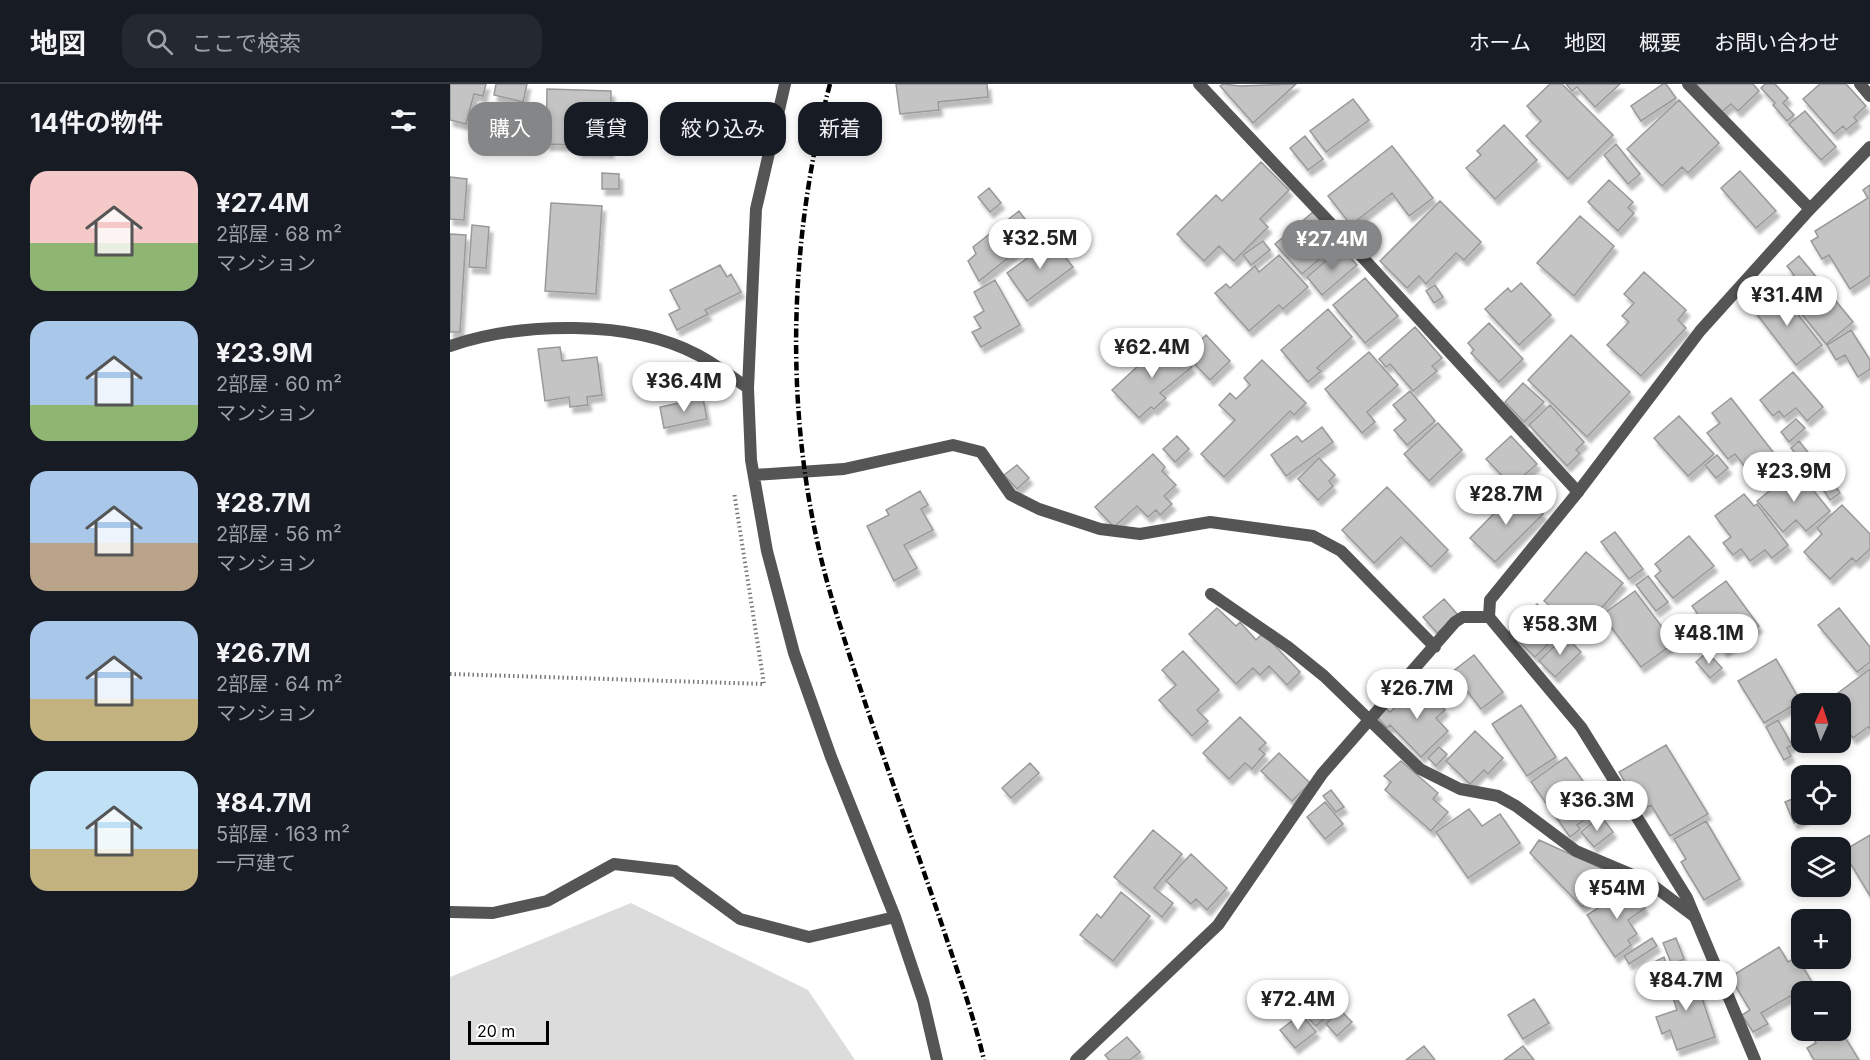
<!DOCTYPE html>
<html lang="ja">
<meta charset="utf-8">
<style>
:root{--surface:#171b24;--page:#242831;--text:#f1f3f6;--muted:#9ea1a6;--line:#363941;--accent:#858687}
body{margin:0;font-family:Inter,"Noto Sans JP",sans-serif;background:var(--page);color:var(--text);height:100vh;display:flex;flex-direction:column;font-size:22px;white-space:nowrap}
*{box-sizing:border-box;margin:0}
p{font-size:20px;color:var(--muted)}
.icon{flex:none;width:33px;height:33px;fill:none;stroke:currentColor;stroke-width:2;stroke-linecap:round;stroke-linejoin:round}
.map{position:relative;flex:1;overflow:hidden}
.details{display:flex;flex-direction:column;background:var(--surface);width:450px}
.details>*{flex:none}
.banner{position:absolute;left:18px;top:18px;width:570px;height:54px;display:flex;gap:12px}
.needle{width:39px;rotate:3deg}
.tools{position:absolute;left:1341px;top:609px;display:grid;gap:12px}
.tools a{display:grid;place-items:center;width:60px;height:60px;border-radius:12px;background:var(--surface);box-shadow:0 3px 9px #0003;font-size:30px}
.scale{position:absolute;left:18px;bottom:15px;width:81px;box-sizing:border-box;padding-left:6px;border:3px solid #000;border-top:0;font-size:16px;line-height:21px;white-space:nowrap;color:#000;-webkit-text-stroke:4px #fff;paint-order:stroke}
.price{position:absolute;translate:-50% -51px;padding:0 14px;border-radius:21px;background:#fff;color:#222;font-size:20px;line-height:39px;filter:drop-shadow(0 2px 3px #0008)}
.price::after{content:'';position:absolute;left:50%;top:36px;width:18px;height:14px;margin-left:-9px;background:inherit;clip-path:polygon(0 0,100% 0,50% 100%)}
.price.current{background:var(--accent);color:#fff}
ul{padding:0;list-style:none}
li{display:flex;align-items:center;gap:18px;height:150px;padding:0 30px}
li span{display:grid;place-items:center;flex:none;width:168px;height:120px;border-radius:18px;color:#555}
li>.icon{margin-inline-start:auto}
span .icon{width:72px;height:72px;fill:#fffc;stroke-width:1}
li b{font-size:26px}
h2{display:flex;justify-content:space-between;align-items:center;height:72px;padding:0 30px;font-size:26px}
.pill{padding:0 21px;border-radius:18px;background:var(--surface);box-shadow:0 3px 9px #0003;font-size:21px;line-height:54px}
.pill.current{background:var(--accent);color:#fff}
header{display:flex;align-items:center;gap:36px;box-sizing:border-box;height:84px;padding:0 30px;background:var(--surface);border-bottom:2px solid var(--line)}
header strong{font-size:28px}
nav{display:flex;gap:33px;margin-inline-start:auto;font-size:21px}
.search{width:420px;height:54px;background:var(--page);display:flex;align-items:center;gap:15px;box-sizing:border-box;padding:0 21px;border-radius:18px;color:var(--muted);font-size:22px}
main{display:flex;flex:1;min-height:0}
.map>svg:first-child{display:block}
.green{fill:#dcdcdc}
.building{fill:#c4c4c4;stroke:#999;stroke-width:1.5;filter:url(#shadow)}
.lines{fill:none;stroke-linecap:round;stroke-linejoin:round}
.path{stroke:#777;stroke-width:4;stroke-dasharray:1.5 3;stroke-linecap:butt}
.service{stroke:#555;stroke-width:12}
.minor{stroke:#555;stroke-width:12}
.tertiary{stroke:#555;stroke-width:12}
.rail{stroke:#000;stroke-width:4.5;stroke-dasharray:9 3 1.5 3;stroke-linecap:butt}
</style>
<header>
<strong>地図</strong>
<div class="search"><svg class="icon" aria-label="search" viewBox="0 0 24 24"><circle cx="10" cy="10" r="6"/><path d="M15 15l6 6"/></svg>ここで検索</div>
<nav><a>ホーム</a><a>地図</a><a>概要</a><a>お問い合わせ</a></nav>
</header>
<main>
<section class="details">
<h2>14件の物件<svg class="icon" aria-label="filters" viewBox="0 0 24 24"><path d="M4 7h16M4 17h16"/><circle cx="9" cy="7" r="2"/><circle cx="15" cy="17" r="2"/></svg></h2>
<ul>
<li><span style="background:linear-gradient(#f6c9c9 60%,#8fb573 0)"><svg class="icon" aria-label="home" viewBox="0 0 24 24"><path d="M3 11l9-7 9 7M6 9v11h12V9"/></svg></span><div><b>¥27.4M</b><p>2部屋 · 68 m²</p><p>マンション</p></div></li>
<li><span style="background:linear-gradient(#a9c7e8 70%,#8fb573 0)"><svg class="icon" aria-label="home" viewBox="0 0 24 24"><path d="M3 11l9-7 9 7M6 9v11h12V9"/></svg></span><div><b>¥23.9M</b><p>2部屋 · 60 m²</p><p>マンション</p></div></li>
<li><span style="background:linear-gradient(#a9c7e8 60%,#b9a48a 0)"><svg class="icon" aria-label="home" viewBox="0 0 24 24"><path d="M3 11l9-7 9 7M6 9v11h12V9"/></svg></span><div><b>¥28.7M</b><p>2部屋 · 56 m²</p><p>マンション</p></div></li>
<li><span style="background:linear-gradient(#a9c7e8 65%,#c2b280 0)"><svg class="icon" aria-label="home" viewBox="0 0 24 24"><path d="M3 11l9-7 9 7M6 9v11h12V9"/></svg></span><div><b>¥26.7M</b><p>2部屋 · 64 m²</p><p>マンション</p></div></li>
<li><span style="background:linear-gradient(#bfe0f5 65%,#c2b280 0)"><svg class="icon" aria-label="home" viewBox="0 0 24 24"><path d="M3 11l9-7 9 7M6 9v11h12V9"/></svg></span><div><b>¥84.7M</b><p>5部屋 · 163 m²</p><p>一戸建て</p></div></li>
</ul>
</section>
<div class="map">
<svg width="1420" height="976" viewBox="0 0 1420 976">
<defs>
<filter id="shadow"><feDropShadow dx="3.5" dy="6" stdDeviation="1.5" flood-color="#0004"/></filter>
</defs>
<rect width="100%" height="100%" fill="#fff"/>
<!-- green -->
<path class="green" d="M181,819L358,906L405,976H0V893Z"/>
<!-- building -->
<path class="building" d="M0,0H36L33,12L24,10L16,40L0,36Z
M46,0H77L73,18L44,11Z
M446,0H537L538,13L488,18L489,26L450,30Z
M773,0L790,2L846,0L803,39L770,2Z
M1100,0H1112L1163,51L1118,95L1076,52L1091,37L1077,22Z
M1116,0H1170L1145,23L1127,3L1122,7Z
M1213,0H1216L1226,14L1191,37L1181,22Z
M1242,0H1303L1309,7L1288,27L1281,20L1269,30Z
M1315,0H1325L1338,14L1333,19L1344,31L1337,37L1323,21L1325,19L1311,4Z
M1370,0H1396L1416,22L1404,33L1407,37L1396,46L1393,42L1384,50L1353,15Z
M97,5L161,7L160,68L128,67V61L96,60Z
M903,15L919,36L876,68L860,47Z
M1229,16L1269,59L1238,89L1232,83L1212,102L1177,65Z
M1355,27L1386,63L1371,76L1339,40Z
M1054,41L1087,76L1045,115L1016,84L1031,71L1027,67Z
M855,52L873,75L858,86L840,64Z
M1166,60L1190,90L1178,100L1154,71Z
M942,62L983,114L959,132L942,109L901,141L878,112Z
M811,78L839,106L810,135L818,143L784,177L769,162L754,177L727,150L766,111L772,117Z
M1290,87L1326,127L1306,144L1271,104Z
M152,89L169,90V105H152Z
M0,93L17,95L14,136L0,135Z
M1159,96L1183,118L1178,124L1184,129L1168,147L1138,118Z
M1420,101V192L1400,205L1379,171L1372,175L1361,157L1368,153L1365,147L1418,114L1413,106Z
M539,104L551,119L540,128L528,113Z
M990,117L1031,158L1014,176L1006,169L976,200L969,192L957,204L930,177Z
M101,119L152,122L146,210L95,207Z
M569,127L587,151L529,197L518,177L526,170L523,163Z
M863,128L889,158L852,190L825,160Z
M1130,132L1164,162L1124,212L1087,179Z
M22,141L39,143L36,184L19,183Z
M0,150L16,151L10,248H0Z
M602,156L623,183L577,217L557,189Z
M813,157L820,166L801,181L793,171Z
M891,164L907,181L872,211L857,193Z
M829,171L858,203L833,225L829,221L799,247L765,209L776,200L780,204L805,182L809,188Z
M1349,172L1403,238L1376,260L1330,203L1344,191L1337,182Z
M270,181L277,193L281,190L291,208L255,226L258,230L227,246L219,230L230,225L220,206Z
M1194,188L1236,226L1228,236L1236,244L1191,292L1157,261L1179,238L1172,232L1184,219L1174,210Z
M915,194L948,232L915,259L883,221Z
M545,196L570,241L531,263L522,248L531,244L524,233L534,227L524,208Z
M1071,199L1101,231L1069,261L1035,225L1058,204L1061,208Z
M985,201L993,213L984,219L976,207Z
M1327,204L1372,261L1346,281L1302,224Z
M878,225L902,253L867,284L871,287L858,298L831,266Z
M1039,239L1073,275L1049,298L1021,269L1024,266L1018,259Z
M965,243L992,274L982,282L987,287L963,307L940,280L936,283L929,275Z
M1401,246L1420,276V285L1408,293L1395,271L1386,276L1377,261Z
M756,251L780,277L760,296L735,270Z
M1121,251L1180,308L1137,353L1078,296Z
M716,256L742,283L710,309L716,314L704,325L701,323L689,334L662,306Z
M110,263L112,277L147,273L152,311L137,313L138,321L120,323L119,313L95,317L88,265Z
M919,268L948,301L917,328L925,338L912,349L875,305Z
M812,276L856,319L844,331L840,327L774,393L751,370L785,336L769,321L780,309L786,315L800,301L794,294Z
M1343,288L1373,323L1357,337L1346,324L1334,333L1329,327L1323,332L1310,316Z
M1073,299L1094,318L1074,338L1055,318Z
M960,307L985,337L957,361L944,346L956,336L943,321Z
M253,314L257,335L214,344L210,323Z
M1281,314L1327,373L1302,392L1285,370L1278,375L1257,349L1270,339L1262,329Z
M1100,321L1134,358L1126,366L1130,369L1117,382L1079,341Z
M1229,332L1264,370L1238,392L1204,354Z
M1346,335L1355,344L1339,358L1331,348Z
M988,339L1012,366L979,397L954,370Z
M872,343L883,358L836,392L821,371L847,352L852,358Z
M727,352L739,365L725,378L713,365Z
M1061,352L1087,380L1062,402L1036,375Z
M1349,357L1372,386L1364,393L1341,364Z
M703,370L715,383L712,387L726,401L714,412L722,420L710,431L706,426L698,433L687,422L664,443L645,423Z
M1267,371L1278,384L1266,394L1255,381Z
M869,374L885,391L879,397L883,402L868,416L848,395Z
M567,381L579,394L567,405L554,391Z
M1346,385L1380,427L1356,447L1346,436L1333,448L1307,417Z
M1376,388L1390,409L1380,416L1366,395Z
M937,403L998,466L981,483L951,453L924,479L892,446Z
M1067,406L1093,430L1045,478L1020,454Z
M470,407L478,421L471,425L483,446L454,461L467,484L444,497L417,442L439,431L436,426Z
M1294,410L1304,422L1307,420L1338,461L1322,474L1315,466L1300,477L1291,465L1283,471L1273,459L1281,453L1265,432Z
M1392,421L1420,450V465L1406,478L1402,474L1380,495L1354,468L1372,450L1367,444Z
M1165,448L1193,485L1179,495L1151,458Z
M1239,452L1264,482L1223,514L1205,492L1211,487L1205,480Z
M1136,468L1173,499L1131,548L1094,517Z
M1198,492L1218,518L1206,527L1186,501Z
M1276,497L1309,542L1274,567L1242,522Z
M1185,507L1224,559L1191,583L1152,531Z
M994,515L1008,531L987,549L973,533Z
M1087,520L1113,545L1085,573L1059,548Z
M767,524L786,542L790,538L806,556L813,549L850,588L837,601L819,582L810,591L803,584L786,600L739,550Z
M1389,524L1420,563V578L1407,588L1368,541Z
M1115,552L1131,568L1105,593L1089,577Z
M733,567L769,606L747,626L758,637L742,652L709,616L726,601L712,586Z
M1257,568L1272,584L1260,594L1246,578Z
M1024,571L1053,608L1031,625L1002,588Z
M1326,575L1348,613L1341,617L1344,621L1314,639L1288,597Z
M1420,585V645L1418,643L1403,654L1390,637V620L1376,618Z
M970,600L995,626L986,634L998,647L971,673L940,641L937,644L927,633L936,624L940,628Z
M1071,621L1106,673L1077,692L1042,640Z
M790,633L816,659L809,665L815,670L802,685L795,679L779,695L753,669Z
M1328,636L1342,661L1337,664L1341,672L1334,676L1316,643Z
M1025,647L1053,674L1038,690L1034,686L1020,700L996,677Z
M1216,661L1258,730L1220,752L1201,721L1192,727L1169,688Z
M989,663L997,670L986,682L978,674Z
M829,669L860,699L842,717L811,687Z
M1116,673L1152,724L1127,741L1130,745L1120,753L1081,698Z
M951,677L988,709L983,715L998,728L981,747L935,706L941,698L934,692Z
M580,679L589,689L561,714L552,704Z
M881,706L894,723L886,728L873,712Z
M1352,711V730H1364L1344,739L1335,718Z
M875,718L893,740L875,755L857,733Z
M1019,725L1032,742L1050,730L1070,759L1018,794L986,748Z
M1151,732L1163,748L1144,763L1131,748Z
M1256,737L1290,795L1254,816L1231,778L1236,775L1224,755Z
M703,746L732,770L704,804L723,819L712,833L664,793Z
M1420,751V812L1393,767Z
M1089,756L1151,784L1157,798L1132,823L1080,769Z
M741,770L777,804L757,826L746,815L741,820L716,797Z
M1180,803L1195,824L1178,836L1187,850L1178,856L1181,861L1165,873L1137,831Z
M671,808L700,832L663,877L630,851L647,830L651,834Z
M1202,854L1207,862L1179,880L1174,872Z
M1226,854L1234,875L1222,881L1213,859Z
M1329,863L1338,878L1347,873L1368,908H1352L1349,923L1342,911L1311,929L1318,940L1303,948L1292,931L1300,926L1280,893Z
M1214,873L1217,883L1206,888L1202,879Z
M1242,884L1265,953L1227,966L1220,946L1212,950L1206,933L1227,926L1216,892Z
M865,908L882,927L866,942L842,917L851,909L857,915Z
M1084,915L1099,939L1073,955L1058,931Z
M890,926L902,938L887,952L876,940Z
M851,930L866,948L845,964L830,946Z
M1390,945L1409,976H1364L1357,964L1366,959L1359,946Z
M677,953L690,968L680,976H659L655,971Z
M974,962L985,976H956Z
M1073,962L1084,976H1054Z"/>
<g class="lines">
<!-- path -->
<path class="path" d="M0,590L314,600L284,408"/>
<!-- service -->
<path class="service" d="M1238,0L1360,125
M1410,0L1420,12"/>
<!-- minor -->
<path class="minor" d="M335,0L306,125L298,304L301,376L317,467L344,569L381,673L445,833L473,916L487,976
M749,0L903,163L1128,408
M0,262C70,238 181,235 248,271C265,280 282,293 298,304
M304,391L394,385L503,361L531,368L561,411L589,425L650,445L690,450L760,438L863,452L891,467L985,563
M761,510L838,563L874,592L970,685L1010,705L1048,712L1066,722L1126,767L1197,797L1245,833
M0,828L43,829L97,817L164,780L225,787L290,835L359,853L445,833
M626,976L768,841L872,690L1005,538L1013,533H1039"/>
<!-- tertiary -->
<path class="tertiary" d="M1305,976L1237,814L1131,643L1039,533L1040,516L1128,408L1250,247L1360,125L1420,63"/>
<!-- rail -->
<path class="rail" d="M380,0C335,169 333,357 385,525C418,634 459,742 495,850C509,892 524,933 534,976"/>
</g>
</svg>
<div class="tools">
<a><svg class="needle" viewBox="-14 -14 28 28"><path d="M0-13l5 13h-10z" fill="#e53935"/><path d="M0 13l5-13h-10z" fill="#9ea1a6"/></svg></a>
<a><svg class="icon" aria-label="locate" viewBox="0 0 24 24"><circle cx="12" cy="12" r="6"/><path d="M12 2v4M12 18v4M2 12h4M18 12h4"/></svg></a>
<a><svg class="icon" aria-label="layers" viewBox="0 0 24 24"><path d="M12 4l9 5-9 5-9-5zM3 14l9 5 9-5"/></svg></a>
<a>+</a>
<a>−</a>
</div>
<div class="scale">20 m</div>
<b class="price" style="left:590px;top:186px">¥32.5M</b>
<b class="price current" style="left:882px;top:187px">¥27.4M</b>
<b class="price" style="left:1337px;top:243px">¥31.4M</b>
<b class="price" style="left:702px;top:295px">¥62.4M</b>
<b class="price" style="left:234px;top:329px">¥36.4M</b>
<b class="price" style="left:1344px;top:419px">¥23.9M</b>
<b class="price" style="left:1056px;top:442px">¥28.7M</b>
<b class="price" style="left:1110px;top:572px">¥58.3M</b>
<b class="price" style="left:1259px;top:581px">¥48.1M</b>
<b class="price" style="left:967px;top:636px">¥26.7M</b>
<b class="price" style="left:1147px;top:748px">¥36.3M</b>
<b class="price" style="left:1167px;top:836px">¥54M</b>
<b class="price" style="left:1236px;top:928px">¥84.7M</b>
<b class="price" style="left:848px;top:947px">¥72.4M</b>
<div class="banner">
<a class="pill current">購入</a>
<a class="pill">賃貸</a>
<a class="pill">絞り込み</a>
<a class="pill">新着</a>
</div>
</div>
</main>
